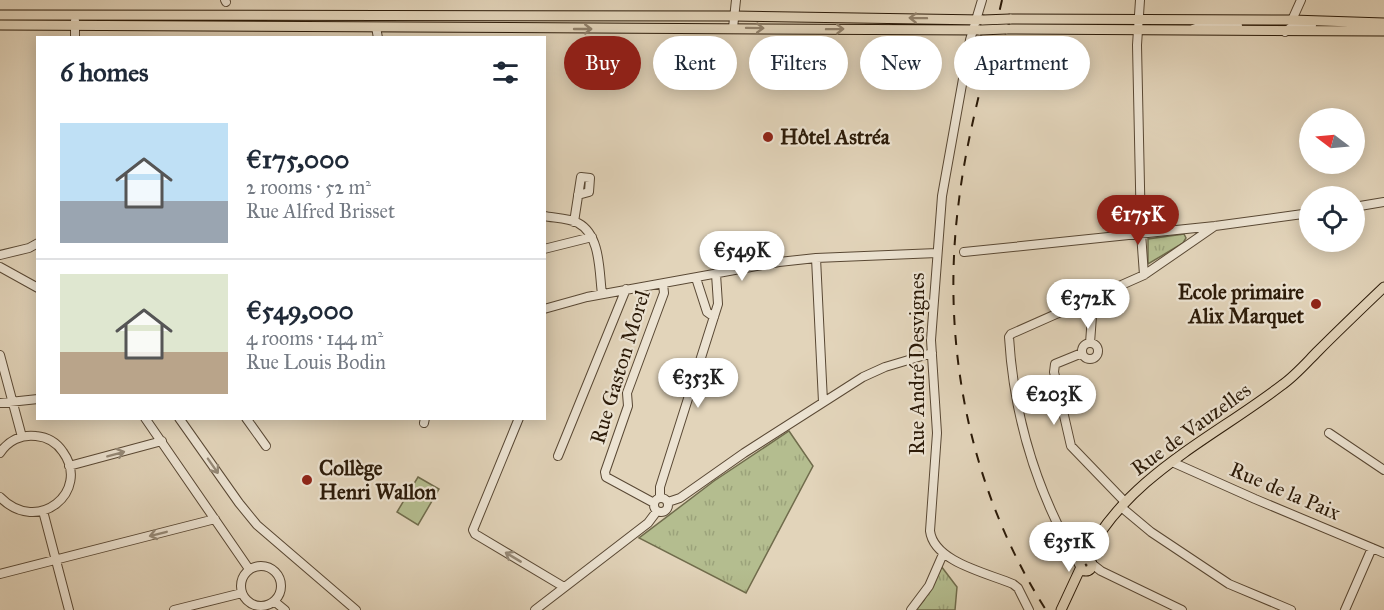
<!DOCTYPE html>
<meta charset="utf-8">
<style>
:root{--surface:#fff;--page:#f6f6f7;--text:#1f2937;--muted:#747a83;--line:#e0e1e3;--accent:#8f2418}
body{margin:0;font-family:"IM FELL Great Primer",serif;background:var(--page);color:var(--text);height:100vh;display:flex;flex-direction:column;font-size:22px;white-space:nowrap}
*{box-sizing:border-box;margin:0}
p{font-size:20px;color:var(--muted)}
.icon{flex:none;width:33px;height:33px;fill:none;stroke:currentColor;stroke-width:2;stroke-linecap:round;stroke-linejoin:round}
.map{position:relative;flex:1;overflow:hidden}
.drawer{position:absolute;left:36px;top:36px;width:510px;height:384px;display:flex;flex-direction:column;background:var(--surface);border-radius:0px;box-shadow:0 3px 15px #0003}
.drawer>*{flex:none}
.hud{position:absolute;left:564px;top:36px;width:570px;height:54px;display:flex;gap:12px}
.needle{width:39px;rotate:286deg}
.buttons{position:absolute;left:1299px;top:108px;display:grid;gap:12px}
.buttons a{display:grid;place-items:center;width:66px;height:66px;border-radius:50%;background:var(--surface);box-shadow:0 3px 15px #0003;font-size:30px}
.price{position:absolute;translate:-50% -51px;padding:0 14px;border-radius:21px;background:#fff;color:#222;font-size:20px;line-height:39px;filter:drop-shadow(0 2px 3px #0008)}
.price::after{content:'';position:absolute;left:50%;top:36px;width:18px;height:14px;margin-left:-9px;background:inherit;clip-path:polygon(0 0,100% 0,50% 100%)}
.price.active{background:var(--accent);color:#fff}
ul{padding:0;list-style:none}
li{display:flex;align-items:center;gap:18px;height:150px;padding:0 24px}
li+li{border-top:2px solid var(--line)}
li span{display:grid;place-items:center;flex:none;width:168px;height:120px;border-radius:0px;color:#555}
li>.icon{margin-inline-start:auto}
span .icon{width:72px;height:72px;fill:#fffc;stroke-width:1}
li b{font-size:26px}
h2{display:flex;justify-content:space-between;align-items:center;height:72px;padding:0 24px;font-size:26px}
.chip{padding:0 21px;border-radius:27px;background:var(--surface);box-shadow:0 3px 15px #0003;font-size:21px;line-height:54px}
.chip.active{background:var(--accent);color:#fff}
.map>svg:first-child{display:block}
.grass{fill:url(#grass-tufts);stroke:#706c4c;stroke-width:1.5}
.pitch{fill:#b4bd8f;stroke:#706c4c;stroke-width:1.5}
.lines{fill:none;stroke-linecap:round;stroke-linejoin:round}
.minor-casing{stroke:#594834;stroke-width:10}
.major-casing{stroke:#2b1a08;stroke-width:11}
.minor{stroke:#ece3d2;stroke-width:8}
.major{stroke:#e2d4ba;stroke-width:9}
.rail{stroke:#2b1a08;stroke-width:2;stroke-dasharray:10 10;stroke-linecap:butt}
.major-bridge-casing{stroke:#2b1a08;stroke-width:11;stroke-linecap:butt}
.major-bridge{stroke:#e2d4ba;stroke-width:9}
.oneway{stroke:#90806a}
.oneway2{stroke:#958977}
.poi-dot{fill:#8f2418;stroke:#ece3d2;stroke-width:2}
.labels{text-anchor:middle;stroke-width:4.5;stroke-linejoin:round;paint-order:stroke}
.poi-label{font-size:21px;font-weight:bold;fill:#2b1a08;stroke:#ece3d2;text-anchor:start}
.street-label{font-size:21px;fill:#2b1a08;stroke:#ece3d2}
</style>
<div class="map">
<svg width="1384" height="610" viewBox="0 0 1384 610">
<defs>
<pattern id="grass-tufts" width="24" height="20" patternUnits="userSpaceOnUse" patternTransform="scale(1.5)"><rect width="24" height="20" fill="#b4bd8f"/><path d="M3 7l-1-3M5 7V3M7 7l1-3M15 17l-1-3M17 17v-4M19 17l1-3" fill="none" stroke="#9ba27a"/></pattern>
</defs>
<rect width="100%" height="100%" fill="#e2d4ba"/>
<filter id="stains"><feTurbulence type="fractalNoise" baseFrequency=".00333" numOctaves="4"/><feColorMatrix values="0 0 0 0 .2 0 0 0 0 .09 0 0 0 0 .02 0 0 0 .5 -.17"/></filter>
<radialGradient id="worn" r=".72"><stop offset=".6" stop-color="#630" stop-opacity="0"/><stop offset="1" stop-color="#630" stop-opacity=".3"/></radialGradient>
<!-- grass -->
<path class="grass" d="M1184,234L1186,238L1183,243L1148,264V239Z
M789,431L813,466L746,593L639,538L714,481Z
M941,566L957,587L955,610H916L924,600Z"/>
<!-- pitch -->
<path class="pitch" d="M418,477L439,489L418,525L397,512Z"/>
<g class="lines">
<!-- minor casing -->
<g class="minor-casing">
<path id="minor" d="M225,0L226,2
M982,0L970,40L942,196L931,340L937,433L930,531C934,562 987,573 1013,584L1018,588L1029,610
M1140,0L1137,45L1141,233L1144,275
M1292,20L1301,0
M376,27L378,38
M733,28L736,0
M1193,29L1204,25L1238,26
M1285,32L1294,25H1312
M75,38V21
M1354,207L1384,202
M544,216C554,218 569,218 578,223C601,235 599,272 602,294
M574,222L581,177L590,178L589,192L578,195
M544,249L592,237
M964,252L1215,226L1310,213
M0,255L29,248L38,243
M816,258L823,402
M0,267L38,288
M696,278L707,312L714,317
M1086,301L1092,316L1090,343
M544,309L587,297L779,262L816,258L937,253
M1082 351a8 8 0 1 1 16 0a8 8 0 1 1-16 0Z
M1082,353L1055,364L1054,372L1071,446L1125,502
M0,355L22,437
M0,403L38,399
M145,418L249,569
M179,418L239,503L257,525L356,610
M246,418L266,446
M519,418L473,530L475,534L564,587
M424,423L425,418
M1329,433L1384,470
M0,453C8,441 21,434 36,436C47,437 57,443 63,452C91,491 38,536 0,497
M558,456L626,289
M1172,462L1255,499L1384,553
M69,466L162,441
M660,497V487L718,304L716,274
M654 505a7 7 0 1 1 14 0a7 7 0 1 1-14 0Z
M668,502L680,498L744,453L863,377L885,367L932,353
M654,503L606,477L605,472L628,406L627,393L664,293L663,284
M1121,507L1151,532L1229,584L1291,610
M43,511L69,610
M1092,564L1101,571L1182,610
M1080,566C1037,494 1014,420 1009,337L1011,334L1144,275L1215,226
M241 586a20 20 0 1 1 40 0a20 20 0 1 1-40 0Z
M0,574L215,519
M274,601L285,610
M174,610L242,593
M535,610L648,523L657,511
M911,610L929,586L943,554
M1345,610L1372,548"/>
</g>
<!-- major casing -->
<g class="major-casing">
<path id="major" d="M0,15L734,16L983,20
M1010,19L1292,20L1384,23
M0,25L980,30
M1006,29L1384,31
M1080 565a6 6 0 1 1 12 0a6 6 0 1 1-12 0Z
M1085,559C1125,477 1213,438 1282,385C1295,376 1307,362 1318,351C1340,329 1362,308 1384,287
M1061,610L1081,567"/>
</g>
<!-- minor -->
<use href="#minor" class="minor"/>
<!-- major -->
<use href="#major" class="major"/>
<!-- rail -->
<path class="rail" d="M1002,0C987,66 967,133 959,200C940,342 969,489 1046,610"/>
<!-- major-bridge casing -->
<g class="major-bridge-casing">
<path id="major-bridge" d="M983,20L1010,19
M980,30L1006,29"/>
</g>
<!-- major-bridge -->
<use href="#major-bridge" class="major-bridge"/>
</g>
<!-- one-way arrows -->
<defs><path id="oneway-shaft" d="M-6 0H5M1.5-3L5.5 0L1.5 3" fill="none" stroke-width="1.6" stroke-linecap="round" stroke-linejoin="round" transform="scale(1.5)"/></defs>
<g class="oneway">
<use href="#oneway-shaft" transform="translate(918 18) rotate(-179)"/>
<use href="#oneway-shaft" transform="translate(755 28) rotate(1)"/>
<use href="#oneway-shaft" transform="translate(583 29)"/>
<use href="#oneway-shaft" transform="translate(835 29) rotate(-1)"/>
</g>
<g class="oneway2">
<use href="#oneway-shaft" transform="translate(116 454) rotate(-15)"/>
<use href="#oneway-shaft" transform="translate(213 466) rotate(55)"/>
<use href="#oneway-shaft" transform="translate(158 534) rotate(166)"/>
<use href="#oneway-shaft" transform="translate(513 557) rotate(-149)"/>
</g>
<!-- markers -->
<g class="poi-dot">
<circle cx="768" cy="137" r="6"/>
<circle cx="1316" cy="304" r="6"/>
<circle cx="307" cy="480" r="6"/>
</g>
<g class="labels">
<!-- poi labels -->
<g class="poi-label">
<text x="780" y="144">Hôtel Astréa</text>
<text x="1304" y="299" text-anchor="end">Ecole primaire<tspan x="1304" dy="24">Alix Marquet</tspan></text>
<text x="319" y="475">Collège<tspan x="319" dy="24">Henri Wallon</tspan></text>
</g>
<!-- street labels -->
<g class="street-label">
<text transform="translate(917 364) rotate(-90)" y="7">Rue André Desvignes</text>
<text transform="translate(620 367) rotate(-73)" y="7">Rue Gaston Morel</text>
<text transform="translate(1191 429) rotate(-36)" y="7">Rue de Vauzelles</text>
<text transform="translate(1285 491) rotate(23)" y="7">Rue de la Paix</text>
</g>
</g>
<rect width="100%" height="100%" filter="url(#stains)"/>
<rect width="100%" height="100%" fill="url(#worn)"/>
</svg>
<div class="buttons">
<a><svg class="needle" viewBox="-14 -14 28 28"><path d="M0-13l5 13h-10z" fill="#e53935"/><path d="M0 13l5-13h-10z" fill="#747a83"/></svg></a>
<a><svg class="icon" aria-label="locate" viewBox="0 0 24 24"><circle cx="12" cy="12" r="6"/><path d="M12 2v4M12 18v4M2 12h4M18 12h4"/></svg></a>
</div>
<b class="price active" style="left:1138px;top:246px">€175K</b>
<b class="price" style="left:742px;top:282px">€549K</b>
<b class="price" style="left:1088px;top:330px">€372K</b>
<b class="price" style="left:698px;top:409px">€353K</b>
<b class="price" style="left:1054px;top:426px">€203K</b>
<b class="price" style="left:1069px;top:573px">€351K</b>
<div class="hud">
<a class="chip active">Buy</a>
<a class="chip">Rent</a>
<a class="chip">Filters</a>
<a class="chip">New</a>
<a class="chip">Apartment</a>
</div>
<section class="drawer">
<h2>6 homes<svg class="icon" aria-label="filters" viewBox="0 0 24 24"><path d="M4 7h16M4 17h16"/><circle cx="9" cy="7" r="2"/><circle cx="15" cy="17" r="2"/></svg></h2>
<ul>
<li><span style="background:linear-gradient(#bfe0f5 65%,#9aa5b1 0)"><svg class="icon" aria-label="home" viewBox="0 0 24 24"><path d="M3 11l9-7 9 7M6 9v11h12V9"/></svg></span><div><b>€175,000</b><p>2 rooms · 52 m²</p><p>Rue Alfred Brisset</p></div></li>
<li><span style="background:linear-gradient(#dfe7d0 65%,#b9a48a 0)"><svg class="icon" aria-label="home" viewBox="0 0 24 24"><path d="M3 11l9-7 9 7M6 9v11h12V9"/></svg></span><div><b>€549,000</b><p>4 rooms · 144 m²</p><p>Rue Louis Bodin</p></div></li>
</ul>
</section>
</div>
